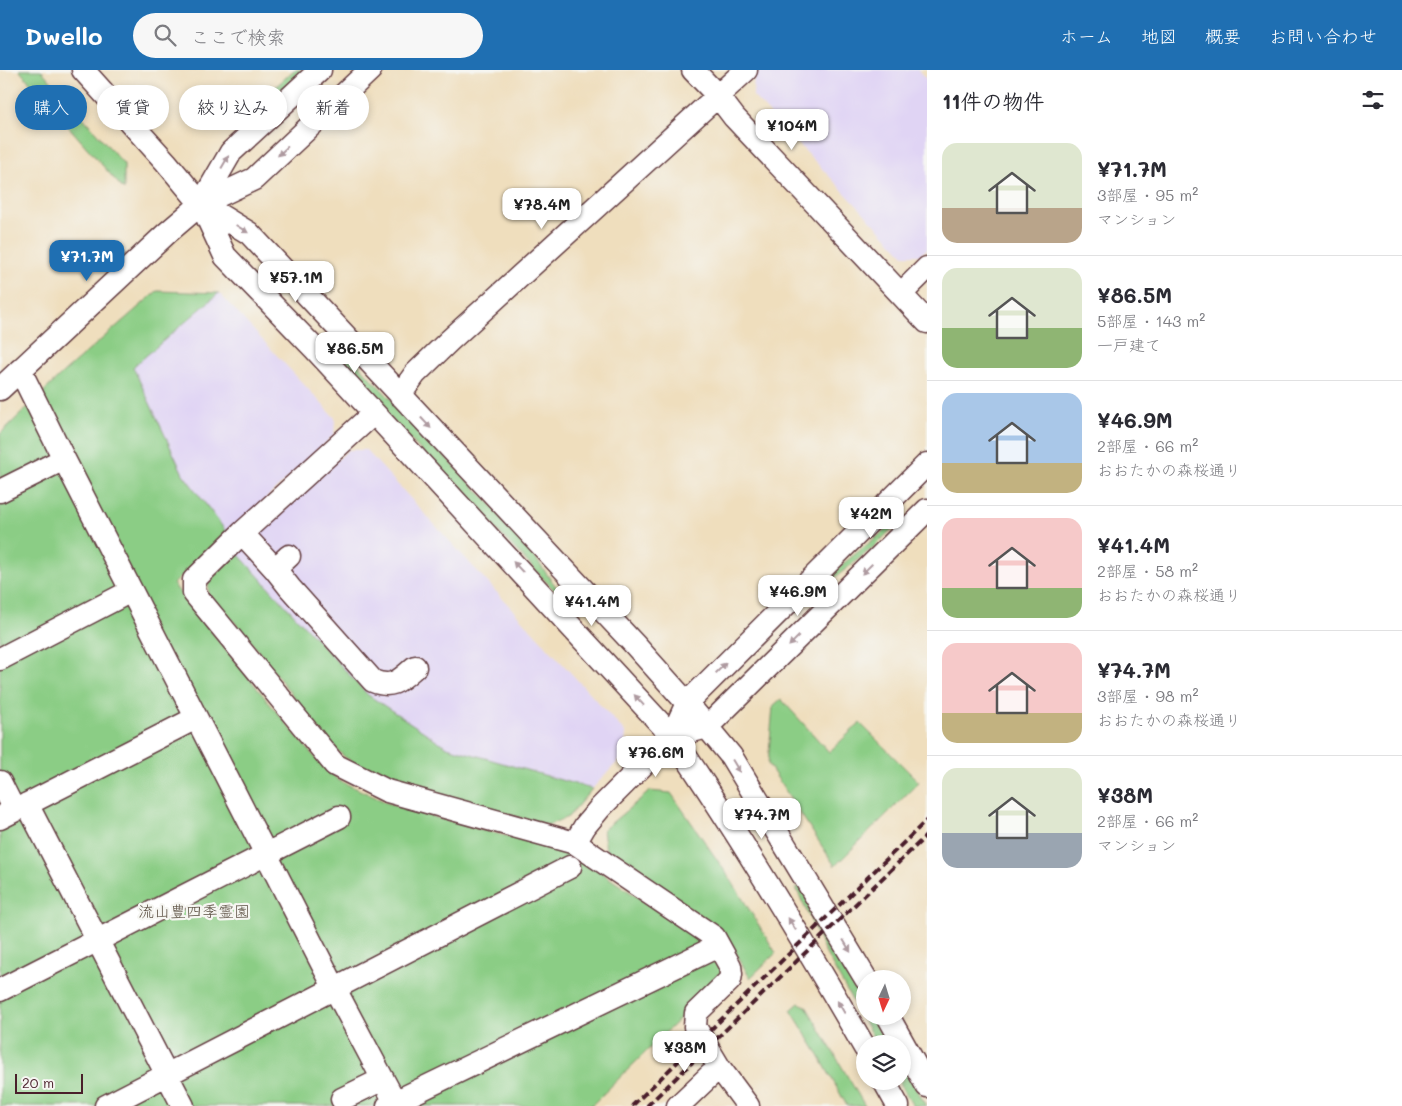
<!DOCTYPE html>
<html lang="ja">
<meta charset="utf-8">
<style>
:root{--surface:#fff;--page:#f7f7f7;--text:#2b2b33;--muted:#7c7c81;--line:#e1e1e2;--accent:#1f6fb2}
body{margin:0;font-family:Mali,"Klee One",sans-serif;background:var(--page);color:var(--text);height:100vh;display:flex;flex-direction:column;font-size:19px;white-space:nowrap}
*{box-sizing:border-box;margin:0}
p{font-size:16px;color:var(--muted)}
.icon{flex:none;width:28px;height:28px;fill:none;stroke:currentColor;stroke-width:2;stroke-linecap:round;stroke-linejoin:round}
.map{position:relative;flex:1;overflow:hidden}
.details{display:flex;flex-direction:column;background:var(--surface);width:475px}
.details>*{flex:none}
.hud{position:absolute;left:15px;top:15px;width:475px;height:45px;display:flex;gap:10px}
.needle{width:32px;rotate:184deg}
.buttons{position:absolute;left:856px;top:900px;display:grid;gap:10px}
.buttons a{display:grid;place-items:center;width:55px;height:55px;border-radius:50%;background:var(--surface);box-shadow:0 2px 8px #0003;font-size:25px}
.scale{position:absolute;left:15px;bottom:12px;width:68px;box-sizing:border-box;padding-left:5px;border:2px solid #4a1f2b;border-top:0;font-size:14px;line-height:18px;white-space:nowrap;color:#4a1f2b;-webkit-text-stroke:4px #f6f6f2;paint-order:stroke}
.price{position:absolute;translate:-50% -42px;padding:0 11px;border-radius:10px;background:#fff;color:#222;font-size:16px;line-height:32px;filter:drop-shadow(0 1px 2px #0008)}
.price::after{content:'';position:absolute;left:50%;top:30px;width:15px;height:11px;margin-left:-8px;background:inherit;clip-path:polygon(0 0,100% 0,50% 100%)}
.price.on{background:var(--accent);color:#fff}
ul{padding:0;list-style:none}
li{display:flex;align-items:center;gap:15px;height:125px;padding:0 15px}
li+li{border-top:1px solid var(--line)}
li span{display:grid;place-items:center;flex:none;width:140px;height:100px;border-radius:15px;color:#555}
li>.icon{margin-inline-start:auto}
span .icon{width:60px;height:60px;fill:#fffc;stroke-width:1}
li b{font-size:21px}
h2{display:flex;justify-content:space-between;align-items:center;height:60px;padding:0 15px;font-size:21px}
.chip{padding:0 18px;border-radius:22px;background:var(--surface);box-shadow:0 2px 8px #0003;font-size:18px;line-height:45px}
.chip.on{background:var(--accent);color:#fff}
header{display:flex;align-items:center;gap:30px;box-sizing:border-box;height:70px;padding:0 25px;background:var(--accent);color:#fff}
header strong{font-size:24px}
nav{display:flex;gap:28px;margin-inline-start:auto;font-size:18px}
.search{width:350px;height:45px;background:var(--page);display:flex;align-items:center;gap:12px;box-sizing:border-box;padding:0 18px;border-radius:28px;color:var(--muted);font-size:19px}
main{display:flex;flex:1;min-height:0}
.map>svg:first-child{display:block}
.built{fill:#e0d4f4}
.green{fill:#8bcd85;stroke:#6a7658}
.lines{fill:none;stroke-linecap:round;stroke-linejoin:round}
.minor-casing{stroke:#633c41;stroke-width:25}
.minor{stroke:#fff;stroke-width:22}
.rail{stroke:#4a1f2b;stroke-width:4;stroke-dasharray:8 4;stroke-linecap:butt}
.oneway{fill:#ae9aa0}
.labels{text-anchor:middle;stroke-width:4.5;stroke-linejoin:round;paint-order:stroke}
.park-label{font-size:16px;fill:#5e5346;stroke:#f6f6f2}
</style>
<header>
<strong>Dwello</strong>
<div class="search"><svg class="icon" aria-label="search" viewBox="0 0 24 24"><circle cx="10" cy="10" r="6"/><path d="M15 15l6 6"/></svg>ここで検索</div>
<nav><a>ホーム</a><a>地図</a><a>概要</a><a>お問い合わせ</a></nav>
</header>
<main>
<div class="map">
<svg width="927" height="1036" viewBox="0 0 927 1036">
<rect width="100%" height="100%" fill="#f6f6f2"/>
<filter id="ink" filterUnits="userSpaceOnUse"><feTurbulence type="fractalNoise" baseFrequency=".02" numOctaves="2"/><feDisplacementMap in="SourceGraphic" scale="10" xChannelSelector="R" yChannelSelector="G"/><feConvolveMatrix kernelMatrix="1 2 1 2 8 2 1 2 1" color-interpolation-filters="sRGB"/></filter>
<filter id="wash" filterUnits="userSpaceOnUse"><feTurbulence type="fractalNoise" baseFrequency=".0096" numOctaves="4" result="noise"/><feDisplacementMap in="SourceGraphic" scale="20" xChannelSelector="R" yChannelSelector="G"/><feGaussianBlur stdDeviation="1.12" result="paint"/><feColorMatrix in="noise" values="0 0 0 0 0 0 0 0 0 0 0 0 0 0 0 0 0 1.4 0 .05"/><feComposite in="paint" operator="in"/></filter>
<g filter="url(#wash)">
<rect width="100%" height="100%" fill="#efdebd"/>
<!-- built -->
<path class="built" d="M761,0H918L927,10V179L920,185H904L753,26L754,6Z
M219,223L335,348L334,365L228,464L183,404L132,297Z
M348,380H366L626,663L624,685L592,719L447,677L368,625L238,484Z"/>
<!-- green -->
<path class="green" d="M19,0H41L124,94V120Z
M294,0H303L240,57L236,53Z
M157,221L219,223L133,297L183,404L228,464L173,514L270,634L311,683L338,710L388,733L437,748L557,779L584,791L710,876L721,897V908L591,1036H0V364L63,303Z
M333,268L514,459L557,518L555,521L386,344L330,270Z
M897,451L899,452L875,476L804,532L830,504Z
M238,484L368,625L447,677L592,719L568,747L548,755L389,713L346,688L331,675L240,558L208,524L209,509Z
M781,629L829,682L860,653L919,712L835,796L768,694L773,636Z
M650,721L671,723L731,810L776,883L750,908L724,862L606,780L603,760Z
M800,816L865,929V946H875L891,974H877L826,884L796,818Z
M799,933L806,936L865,1036H847L817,982L791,940Z
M903,994L926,1036H913L898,1011H902Z"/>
</g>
<g filter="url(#ink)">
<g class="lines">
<!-- minor casing -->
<g class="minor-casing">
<path id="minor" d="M83,0L166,92L201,134L225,186L314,278L672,666C741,767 804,872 865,978
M693,0L718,26L734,47L927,252
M201,134L249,163L635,575L687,633L731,686L866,909
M201,134L231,82L320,0
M901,224L927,198
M20,300L64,389
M0,319L167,163L201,134L254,109L370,0
M400,325L415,304L449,271L746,0
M373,344L242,463L194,510V523L335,695L387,721L575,773L714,867L730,896L731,904L730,910L696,943L695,957L719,997L748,1036
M0,421L64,389L335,919L395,1032L388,1036
M242,463L275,499L289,486
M275,499L290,518L373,611C393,619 400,610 415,597
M0,589L131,521
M692,661L707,657L927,440
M0,712L14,740
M27,734L183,1036
M0,748L196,648
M575,773L585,756L600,738L672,666L687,633L927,394
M0,920L339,747
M888,946L927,1016
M884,1011L898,1036
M342,1029L383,1009
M395,1032L718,876
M106,1036L570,797
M678,1036L719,997"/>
</g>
<!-- minor -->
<use href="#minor" class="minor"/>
<!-- rail -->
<path class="rail" d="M632,1036L927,750
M647,1036L927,765"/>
</g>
<!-- one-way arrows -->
<defs><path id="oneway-solid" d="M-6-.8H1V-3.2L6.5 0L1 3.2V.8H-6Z" transform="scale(1.25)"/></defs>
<g class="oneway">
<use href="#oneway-solid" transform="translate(283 81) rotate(137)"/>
<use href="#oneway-solid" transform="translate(225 92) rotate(-60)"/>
<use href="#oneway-solid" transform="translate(242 159) rotate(32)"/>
<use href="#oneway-solid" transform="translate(426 353) rotate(47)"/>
<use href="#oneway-solid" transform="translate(518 497) rotate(-133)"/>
<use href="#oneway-solid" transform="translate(867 499) rotate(135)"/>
<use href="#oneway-solid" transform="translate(794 571) rotate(135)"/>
<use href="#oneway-solid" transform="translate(721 598) rotate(-45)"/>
<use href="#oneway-solid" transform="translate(639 630) rotate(-132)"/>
<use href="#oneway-solid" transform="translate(736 696) rotate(59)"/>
<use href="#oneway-solid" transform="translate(792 854) rotate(-122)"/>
<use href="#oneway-solid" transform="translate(847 876) rotate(59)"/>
<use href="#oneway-solid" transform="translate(841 937) rotate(-120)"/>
</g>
</g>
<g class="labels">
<!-- park labels -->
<g class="park-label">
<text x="194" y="847">流山豊四季霊園</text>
</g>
</g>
</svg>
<div class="buttons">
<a><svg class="needle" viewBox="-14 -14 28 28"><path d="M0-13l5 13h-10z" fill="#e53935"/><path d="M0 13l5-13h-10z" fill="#7c7c81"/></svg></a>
<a><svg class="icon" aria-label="layers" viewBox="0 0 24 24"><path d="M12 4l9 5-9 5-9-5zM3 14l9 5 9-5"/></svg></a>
</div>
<div class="scale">20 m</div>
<b class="price" style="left:792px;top:81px">¥104M</b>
<b class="price" style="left:542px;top:160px">¥78.4M</b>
<b class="price on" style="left:87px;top:212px">¥71.7M</b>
<b class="price" style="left:296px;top:233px">¥57.1M</b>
<b class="price" style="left:355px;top:304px">¥86.5M</b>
<b class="price" style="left:871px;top:469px">¥42M</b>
<b class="price" style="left:798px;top:547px">¥46.9M</b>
<b class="price" style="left:592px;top:557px">¥41.4M</b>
<b class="price" style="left:656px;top:708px">¥76.6M</b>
<b class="price" style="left:762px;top:770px">¥74.7M</b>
<b class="price" style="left:685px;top:1003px">¥38M</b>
<div class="hud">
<a class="chip on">購入</a>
<a class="chip">賃貸</a>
<a class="chip">絞り込み</a>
<a class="chip">新着</a>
</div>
</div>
<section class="details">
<h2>11件の物件<svg class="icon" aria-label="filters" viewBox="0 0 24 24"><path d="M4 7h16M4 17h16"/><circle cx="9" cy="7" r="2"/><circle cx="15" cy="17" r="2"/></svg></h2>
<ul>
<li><span style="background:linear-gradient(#dfe7d0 65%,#b9a48a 0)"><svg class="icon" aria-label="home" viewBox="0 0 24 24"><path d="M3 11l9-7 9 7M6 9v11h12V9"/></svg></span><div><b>¥71.7M</b><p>3部屋 · 95 m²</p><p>マンション</p></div></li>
<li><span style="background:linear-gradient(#dfe7d0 60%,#8fb573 0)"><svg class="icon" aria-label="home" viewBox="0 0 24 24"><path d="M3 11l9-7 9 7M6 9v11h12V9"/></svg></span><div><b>¥86.5M</b><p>5部屋 · 143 m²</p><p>一戸建て</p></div></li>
<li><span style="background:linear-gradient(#a9c7e8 70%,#c2b280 0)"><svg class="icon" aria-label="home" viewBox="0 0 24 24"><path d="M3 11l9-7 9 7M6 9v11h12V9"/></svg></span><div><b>¥46.9M</b><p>2部屋 · 66 m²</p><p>おおたかの森桜通り</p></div></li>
<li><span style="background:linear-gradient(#f6c9c9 70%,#8fb573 0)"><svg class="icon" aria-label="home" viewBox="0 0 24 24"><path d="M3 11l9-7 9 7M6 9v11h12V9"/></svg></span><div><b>¥41.4M</b><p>2部屋 · 58 m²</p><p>おおたかの森桜通り</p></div></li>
<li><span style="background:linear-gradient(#f6c9c9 70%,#c2b280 0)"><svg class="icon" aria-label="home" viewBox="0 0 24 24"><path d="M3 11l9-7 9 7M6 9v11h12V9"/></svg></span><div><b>¥74.7M</b><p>3部屋 · 98 m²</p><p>おおたかの森桜通り</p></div></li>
<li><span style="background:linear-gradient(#dfe7d0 65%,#9aa5b1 0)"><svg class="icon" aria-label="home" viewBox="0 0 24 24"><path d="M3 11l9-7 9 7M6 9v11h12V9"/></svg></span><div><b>¥38M</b><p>2部屋 · 66 m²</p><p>マンション</p></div></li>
</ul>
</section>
</main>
